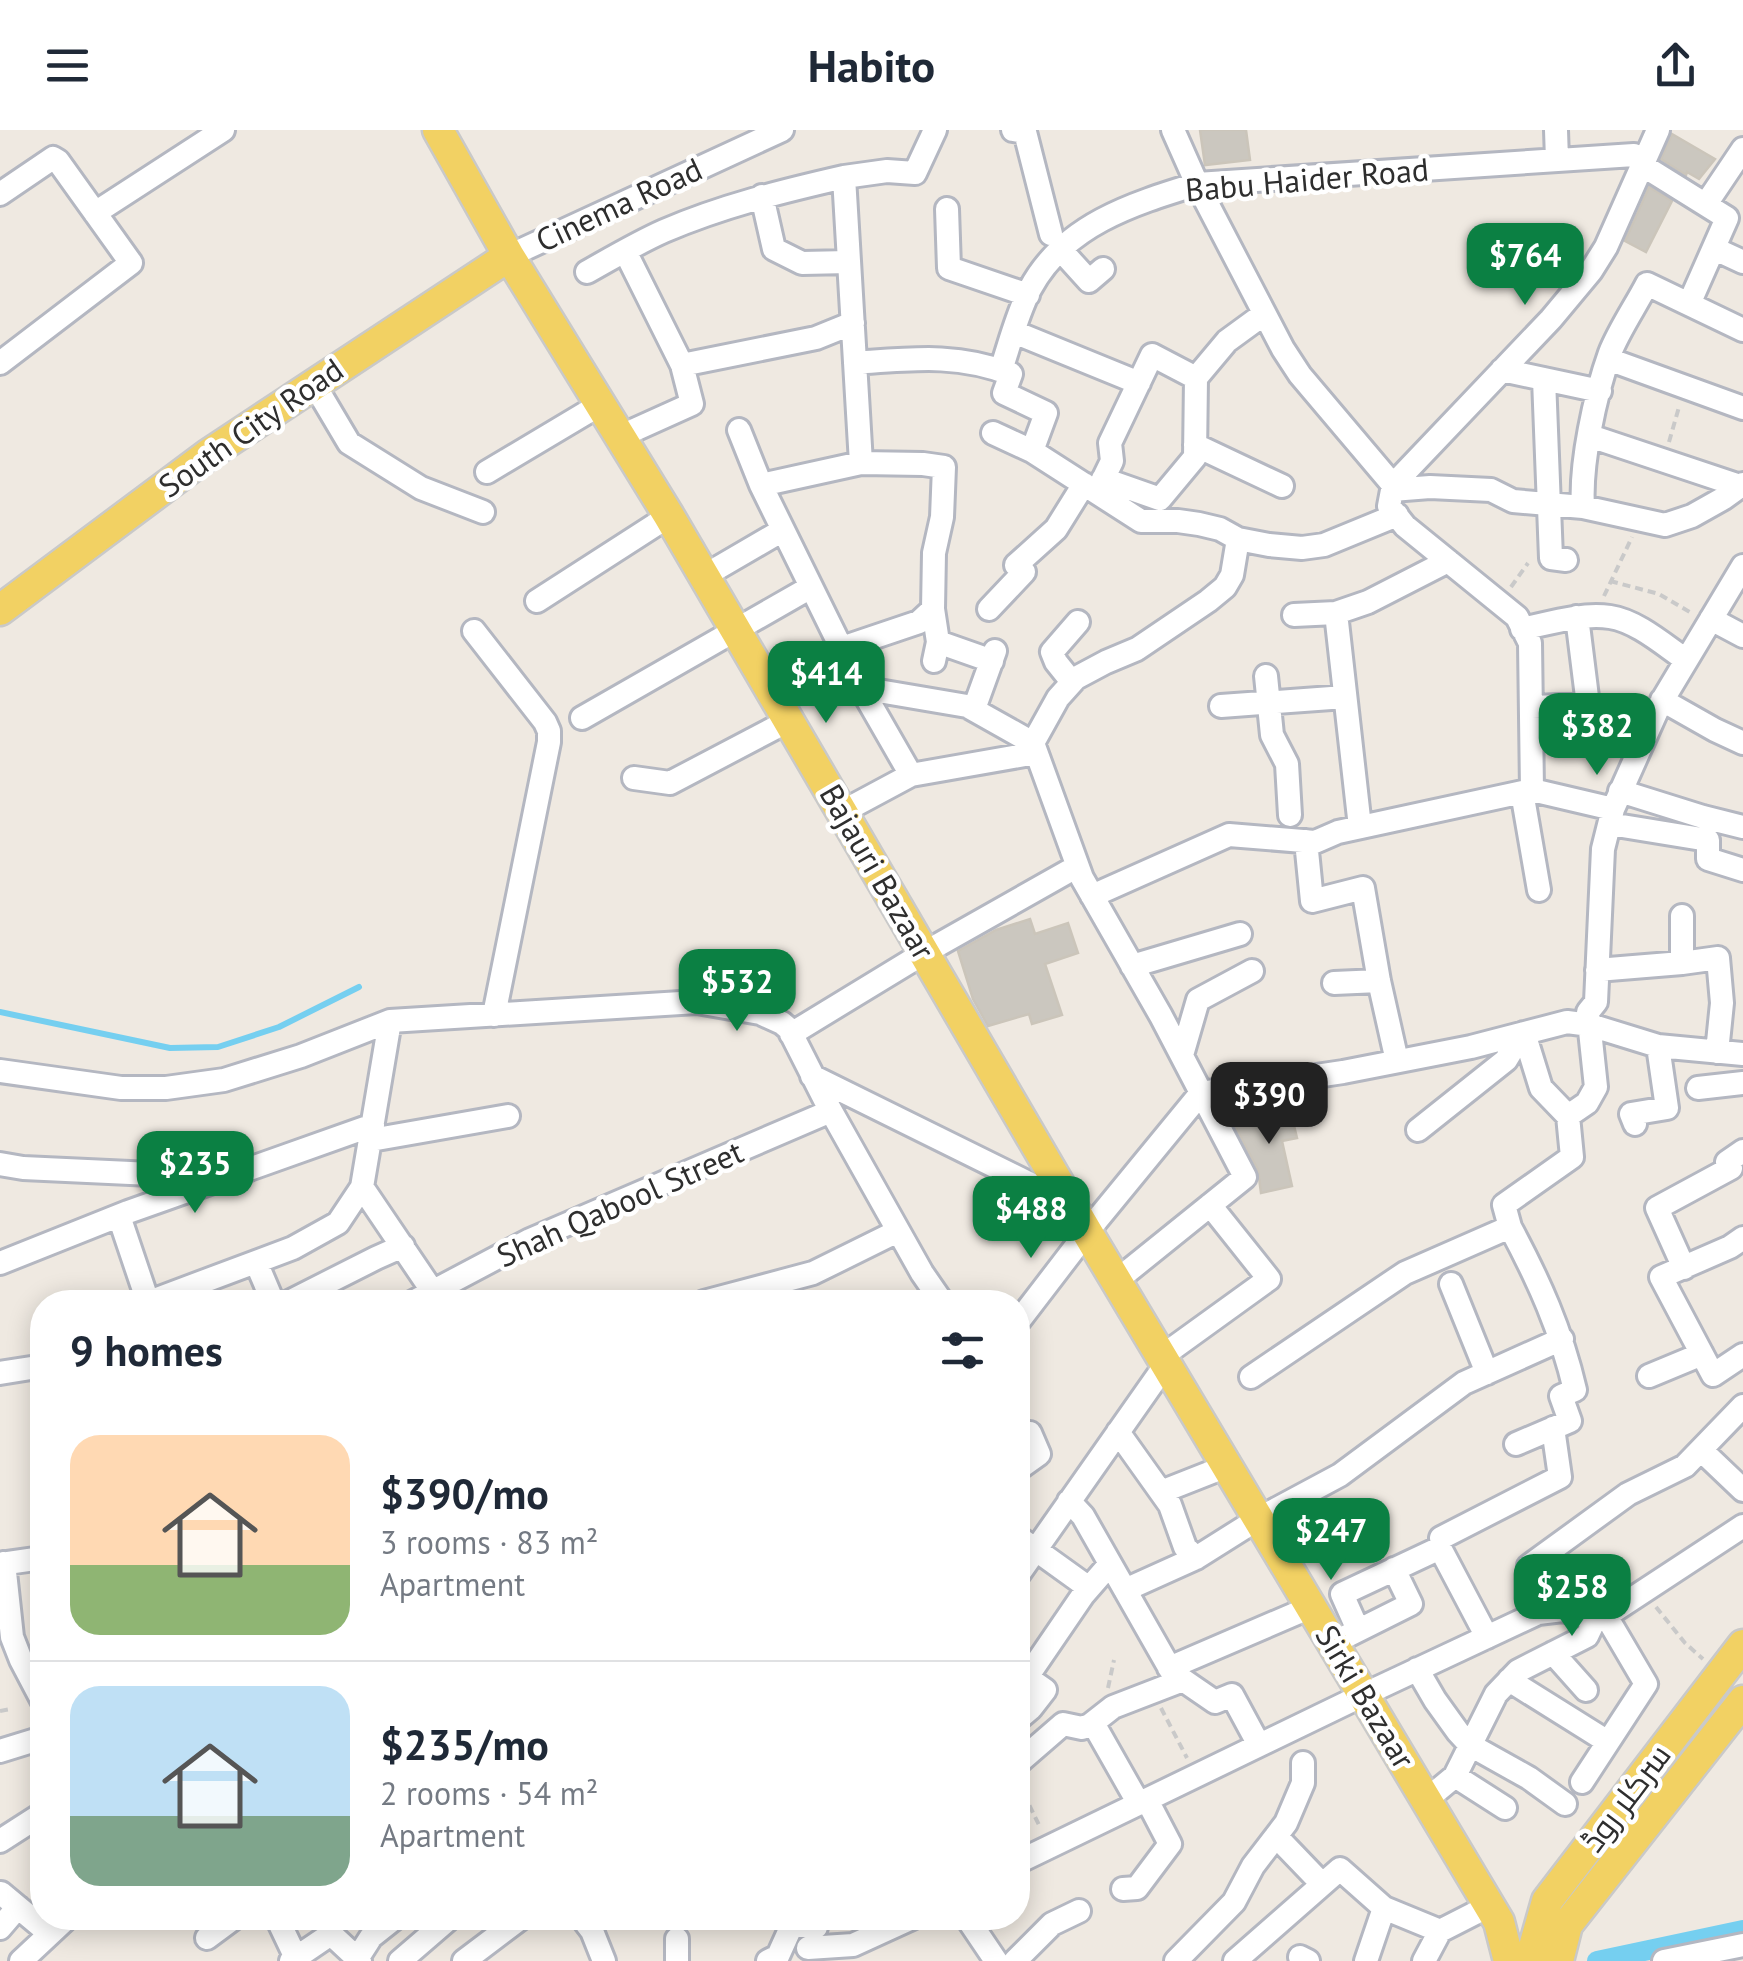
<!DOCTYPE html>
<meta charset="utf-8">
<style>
:root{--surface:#fff;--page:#f2f2f3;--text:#1f2937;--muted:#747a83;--line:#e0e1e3;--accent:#0b8043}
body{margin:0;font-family:"PT Sans",Cairo,sans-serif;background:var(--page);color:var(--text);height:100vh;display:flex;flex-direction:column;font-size:38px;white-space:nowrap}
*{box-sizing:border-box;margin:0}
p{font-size:32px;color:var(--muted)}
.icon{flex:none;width:55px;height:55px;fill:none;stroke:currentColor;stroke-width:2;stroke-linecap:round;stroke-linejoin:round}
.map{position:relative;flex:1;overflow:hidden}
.sheet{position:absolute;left:30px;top:1160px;width:1000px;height:640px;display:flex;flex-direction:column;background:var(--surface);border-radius:40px;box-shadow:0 5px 25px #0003}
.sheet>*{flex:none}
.price{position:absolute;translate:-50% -85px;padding:0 22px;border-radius:20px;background:var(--accent);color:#fff;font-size:32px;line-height:65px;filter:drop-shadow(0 2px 5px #0008)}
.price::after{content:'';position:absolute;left:50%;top:60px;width:30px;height:22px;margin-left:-15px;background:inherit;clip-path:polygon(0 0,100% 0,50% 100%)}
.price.active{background:#222;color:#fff}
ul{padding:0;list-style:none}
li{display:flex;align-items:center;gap:30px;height:250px;padding:0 40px}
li+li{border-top:2px solid var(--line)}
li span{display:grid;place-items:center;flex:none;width:280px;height:200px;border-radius:30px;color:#555}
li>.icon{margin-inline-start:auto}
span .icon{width:120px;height:120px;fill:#fffc;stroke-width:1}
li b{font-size:42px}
h2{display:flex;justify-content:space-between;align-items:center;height:120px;padding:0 40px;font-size:42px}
header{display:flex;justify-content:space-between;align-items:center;height:130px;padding:0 40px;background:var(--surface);font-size:45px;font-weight:800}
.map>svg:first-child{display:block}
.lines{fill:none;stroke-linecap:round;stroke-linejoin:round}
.stream{stroke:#75cff0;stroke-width:6}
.canal{stroke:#75cff0;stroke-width:20}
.building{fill:#cbc7bf;stroke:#cbc5ba;stroke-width:2.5}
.minor-casing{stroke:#b4b7c1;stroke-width:28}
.major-casing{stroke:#c9c9c9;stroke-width:35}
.path{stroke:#c9c9c9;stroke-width:4;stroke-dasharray:8 5;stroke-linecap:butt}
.minor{stroke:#fff;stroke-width:22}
.major{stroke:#f2d163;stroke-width:30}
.labels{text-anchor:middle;stroke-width:9;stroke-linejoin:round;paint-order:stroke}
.street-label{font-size:32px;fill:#2e2e2e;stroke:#fff}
</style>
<header><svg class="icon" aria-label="menu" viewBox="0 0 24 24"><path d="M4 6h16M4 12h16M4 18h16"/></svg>Habito<svg class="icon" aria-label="share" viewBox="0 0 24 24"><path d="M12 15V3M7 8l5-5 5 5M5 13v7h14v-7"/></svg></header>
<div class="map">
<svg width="1743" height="1831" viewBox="0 0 1743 1831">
<rect width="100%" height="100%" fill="#efe9e1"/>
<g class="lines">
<!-- stream -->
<path class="stream" d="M0,882L170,918L218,917L279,897L359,857"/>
<!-- canal -->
<path class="canal" d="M1597,1831L1743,1800"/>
</g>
<!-- building -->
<path class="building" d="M1200,0H1246L1250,30L1205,35Z
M1672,4L1715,29L1699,49L1687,42L1686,45L1661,29Z
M1649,57L1672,71L1646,122L1625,111Z
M1030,789L1035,804L1068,793L1078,823L1045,834L1062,885L1032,894L1029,884L988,896L973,869L958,821L996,800Z
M1290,979L1297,1008L1282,1011L1292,1056L1261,1063L1258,1040L1233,992Z"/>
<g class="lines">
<!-- minor casing -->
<g class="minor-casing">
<path id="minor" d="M1013,0L1025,2L1051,104
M1173,0L1197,54L1283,219L1300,245L1393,355
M1556,0L1557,30
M1642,35L1727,88L1689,174
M0,64L53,28L58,31L131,133L0,233
M762,66L774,119L802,133L849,132
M1706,74L1743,19
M947,79L949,138L1028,165
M95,83L223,0
M1060,119L1089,151L1103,139
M1715,119L1743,132
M509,126L782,0
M587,142C612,128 637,113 664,101C722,76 783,61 844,47
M1014,202L1139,253
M1608,229L1743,278
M855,233C912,229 957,223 1011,244L1004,263L1046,283L1032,321L1141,391H1178L1199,394L1220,399L1238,409L1269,415L1302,418L1324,415L1397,385
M682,235L816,208L853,193
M1001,240C1010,213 1017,184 1030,159C1064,95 1132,74 1197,54L1634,25L1645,30
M1502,240L1600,261
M1544,249L1551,428L1566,430
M314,254L349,313L421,358L483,382
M739,300L761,355L861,558L967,576L1033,613L1082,748L1161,886L1245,1047L1116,1151
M993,303L1032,321
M621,306L692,274L682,235L625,121
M1590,306L1740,356
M1195,315L1282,356
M861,333L844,47L887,41L915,43L935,0
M487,342L601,274
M1103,349L1160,369L1195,327L1196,248
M761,355L861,333L923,334L944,337L942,387L934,423L933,479L938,512L934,531
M1393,355L1389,376L1405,396L1517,487L1530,513L1532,660L1613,679
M1393,355L1551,189L1591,141L1606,117L1658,0
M1392,360L1430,357L1491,360L1513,371L1583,377L1665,395L1692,386L1724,368L1743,354
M1097,362L1112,331L1110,313L1152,225L1196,248L1227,211L1264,184
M1583,377C1580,334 1595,265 1610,223C1619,200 1635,177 1647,154L1743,200
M704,446L783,400
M537,471L669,386
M989,479L1024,442L1016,435L1056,399L1084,354
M1336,483L1360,697
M1294,485L1336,483L1368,472L1448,431
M1711,489L1743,506
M1522,499C1550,493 1581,483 1610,487C1637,491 1664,515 1686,530
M474,501L545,592L549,601V612L494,885
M938,512L992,531
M842,518L919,492L933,479
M1266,546L1272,605L1287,634L1290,685
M1072,552L1056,532L1052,522L1078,492
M861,558L911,645
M1662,570L1715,600L1743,613
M1221,576L1345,567
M1532,577L1588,575L1577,487
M974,579L995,521
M582,588L811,457
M1033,613L1058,568L1076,548L1106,532L1137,519L1208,471L1225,457L1232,445L1238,409
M634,648L670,653L788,591
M1620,661L1703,687L1743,697
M1522,662L1539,760
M842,682L911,645L1036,623
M1610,694L1708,710V729L1743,740
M1306,711L1312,771L1363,758L1379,851L1397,931
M1092,766L1229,705L1315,712L1338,702L1532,660
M1682,833L1718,828L1722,873L1717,922
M1132,836L1240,804
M1597,840L1682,833V786
M1334,853L1379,851
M1524,903L1541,958L1568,986
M791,904L924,823L1076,737
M1182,925L1198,870L1252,841
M0,941L121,958H166L224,950L301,926L390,891L697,872L760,883L782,893L789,899L827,974L922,1143L942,1172
M812,946L1071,1074
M1698,958L1743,953
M1635,994L1631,984L1667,978L1658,916
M1418,1000L1506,930L1512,920V907
M371,1010L508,986
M0,1034L23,1038L216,1047
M362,1057L433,1162
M119,1086L148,1172
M1510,1097C1539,1151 1561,1200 1575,1260L1561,1266L1570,1291L1516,1314
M1743,1108L1730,1117L1661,1147L1713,1245L1743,1225
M256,1132L273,1172
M0,1133L128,1082L373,995
M1684,1138L1657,1078L1731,1038L1727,1032L1743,1021
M1451,1154L1487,1243
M149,1172L293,1118L338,1093L362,1057L390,891
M289,1172L376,1128L403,1116
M413,1172L530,1110L831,981
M704,1172L813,1143L898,1101
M1018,1192L1087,1102L1201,963L1343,942L1471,917L1567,892L1590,895L1658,916L1743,924
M1161,1227L1269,1149L1210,1075
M0,1243L31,1238L42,1239
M1649,1246L1702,1224
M1251,1247L1405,1143L1510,1097L1504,1075L1572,1027L1568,986L1587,973L1596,957L1588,882L1596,872L1603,719L1613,679L1659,576L1743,436
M1118,1302L1170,1375L1185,1417L1196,1428
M1018,1305L1030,1303L1039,1324L1018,1339
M1701,1320L1743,1360
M1161,1362L1227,1336
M1069,1371L1083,1386L1177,1551
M1018,1407L1089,1458
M1441,1408L1560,1347L1553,1298
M4,1433L12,1507L21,1530L42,1570
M0,1434L42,1428
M1018,1445L1166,1234
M1125,1460L1196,1428L1258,1389L1340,1345L1464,1253L1562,1209
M1538,1483L1529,1436L1628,1364L1685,1336L1743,1276
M1358,1500L1342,1464L1440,1418L1487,1507
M1345,1507L1411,1474L1394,1439
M1553,1523L1586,1560
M1169,1538L1311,1477
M1417,1539L1435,1570L1458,1602L1470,1615L1529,1648L1565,1674
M1018,1541L1045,1560L1031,1578L1018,1589
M1027,1547L1083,1465L1110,1434
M1509,1550L1608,1612
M1093,1593L1139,1674
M0,1621L42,1608
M1018,1633L1063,1594L1082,1598L1090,1595L1113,1577L1183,1550L1215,1572L1232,1565L1259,1615
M1455,1646L1505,1678
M1582,1652L1646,1554L1606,1486
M1426,1670L1455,1646L1496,1564L1518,1541L1587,1506L1595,1489
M1276,1706L1322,1754
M0,1711L42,1684
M1018,1732L1363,1565L1538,1483L1563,1480L1595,1489L1606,1486L1743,1396
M1123,1759L1137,1758L1170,1714L1147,1670
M1,1763L49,1803
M277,1788L296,1828
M582,1788L592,1801L604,1831
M967,1788L996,1831
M0,1798L18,1777
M207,1808L234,1788
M677,1809V1831
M808,1818L853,1815L912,1788
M1300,1827L1308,1831
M357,1829L371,1807L395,1788
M21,1831L67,1788
M291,1831L331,1804L360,1831
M400,1831L450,1788
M464,1831L521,1788
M768,1831L778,1826L792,1795L816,1797
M1015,1831L1052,1794L1079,1781
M1176,1831L1234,1772L1253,1736L1286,1693L1303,1653V1633
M1235,1831L1340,1739L1384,1778L1440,1801
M1366,1831L1384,1778
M1424,1831L1440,1801L1489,1776
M1664,1831L1743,1815"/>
</g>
<!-- major casing -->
<g class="major-casing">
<path id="major" d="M438,0L509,126L669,386L1087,1102L1499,1792L1509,1831
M0,480L209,324L509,126
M1530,1831L1547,1771L1743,1515
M1558,1831L1567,1795L1743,1571"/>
</g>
<!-- path -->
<path class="path" d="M1669,312L1679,277
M1610,451L1659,464L1693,484
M1511,457L1528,433
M1604,466L1632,407
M1656,1477L1685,1513L1703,1529
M1108,1558L1114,1530
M1161,1578L1187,1628
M0,1581L11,1579
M1018,1652L1040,1697"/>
<!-- minor -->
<use href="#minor" class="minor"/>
<!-- major -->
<use href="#major" class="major"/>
</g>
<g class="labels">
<!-- street labels -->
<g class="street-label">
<text transform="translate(1307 50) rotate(-5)" y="11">Babu Haider Road</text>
<text transform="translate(619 75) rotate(-25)" y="11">Cinema Road</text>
<text transform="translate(251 298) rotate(-35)" y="11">South City Road</text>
<text transform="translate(877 742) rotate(60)" y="11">Bajauri Bazaar</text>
<text transform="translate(620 1074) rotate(-24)" y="11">Shah Qabool Street</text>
<text transform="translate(1365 1567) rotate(59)" y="11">Sirki Bazaar</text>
<text transform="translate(1626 1668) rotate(-53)" y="11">سرکلر روڈ</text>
</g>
</g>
</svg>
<b class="price" style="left:1525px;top:178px">$764</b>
<b class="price" style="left:826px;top:596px">$414</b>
<b class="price" style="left:1597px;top:648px">$382</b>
<b class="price" style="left:737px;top:904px">$532</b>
<b class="price active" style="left:1269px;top:1017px">$390</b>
<b class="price" style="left:195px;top:1086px">$235</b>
<b class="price" style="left:1031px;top:1131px">$488</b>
<b class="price" style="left:1331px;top:1453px">$247</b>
<b class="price" style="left:1572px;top:1509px">$258</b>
<section class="sheet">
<h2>9 homes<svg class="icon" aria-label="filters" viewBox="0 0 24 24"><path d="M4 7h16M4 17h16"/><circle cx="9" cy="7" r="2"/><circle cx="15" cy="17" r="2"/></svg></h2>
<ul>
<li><span style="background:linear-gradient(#ffd9b3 65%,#8fb573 0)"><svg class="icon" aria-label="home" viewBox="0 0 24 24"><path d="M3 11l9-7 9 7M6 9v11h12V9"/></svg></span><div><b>$390/mo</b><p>3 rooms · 83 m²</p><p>Apartment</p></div></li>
<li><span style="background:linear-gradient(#bfe0f5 65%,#7fa58c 0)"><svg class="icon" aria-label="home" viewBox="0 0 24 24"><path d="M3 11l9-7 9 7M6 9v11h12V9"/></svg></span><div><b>$235/mo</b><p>2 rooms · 54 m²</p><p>Apartment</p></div></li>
</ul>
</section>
</div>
